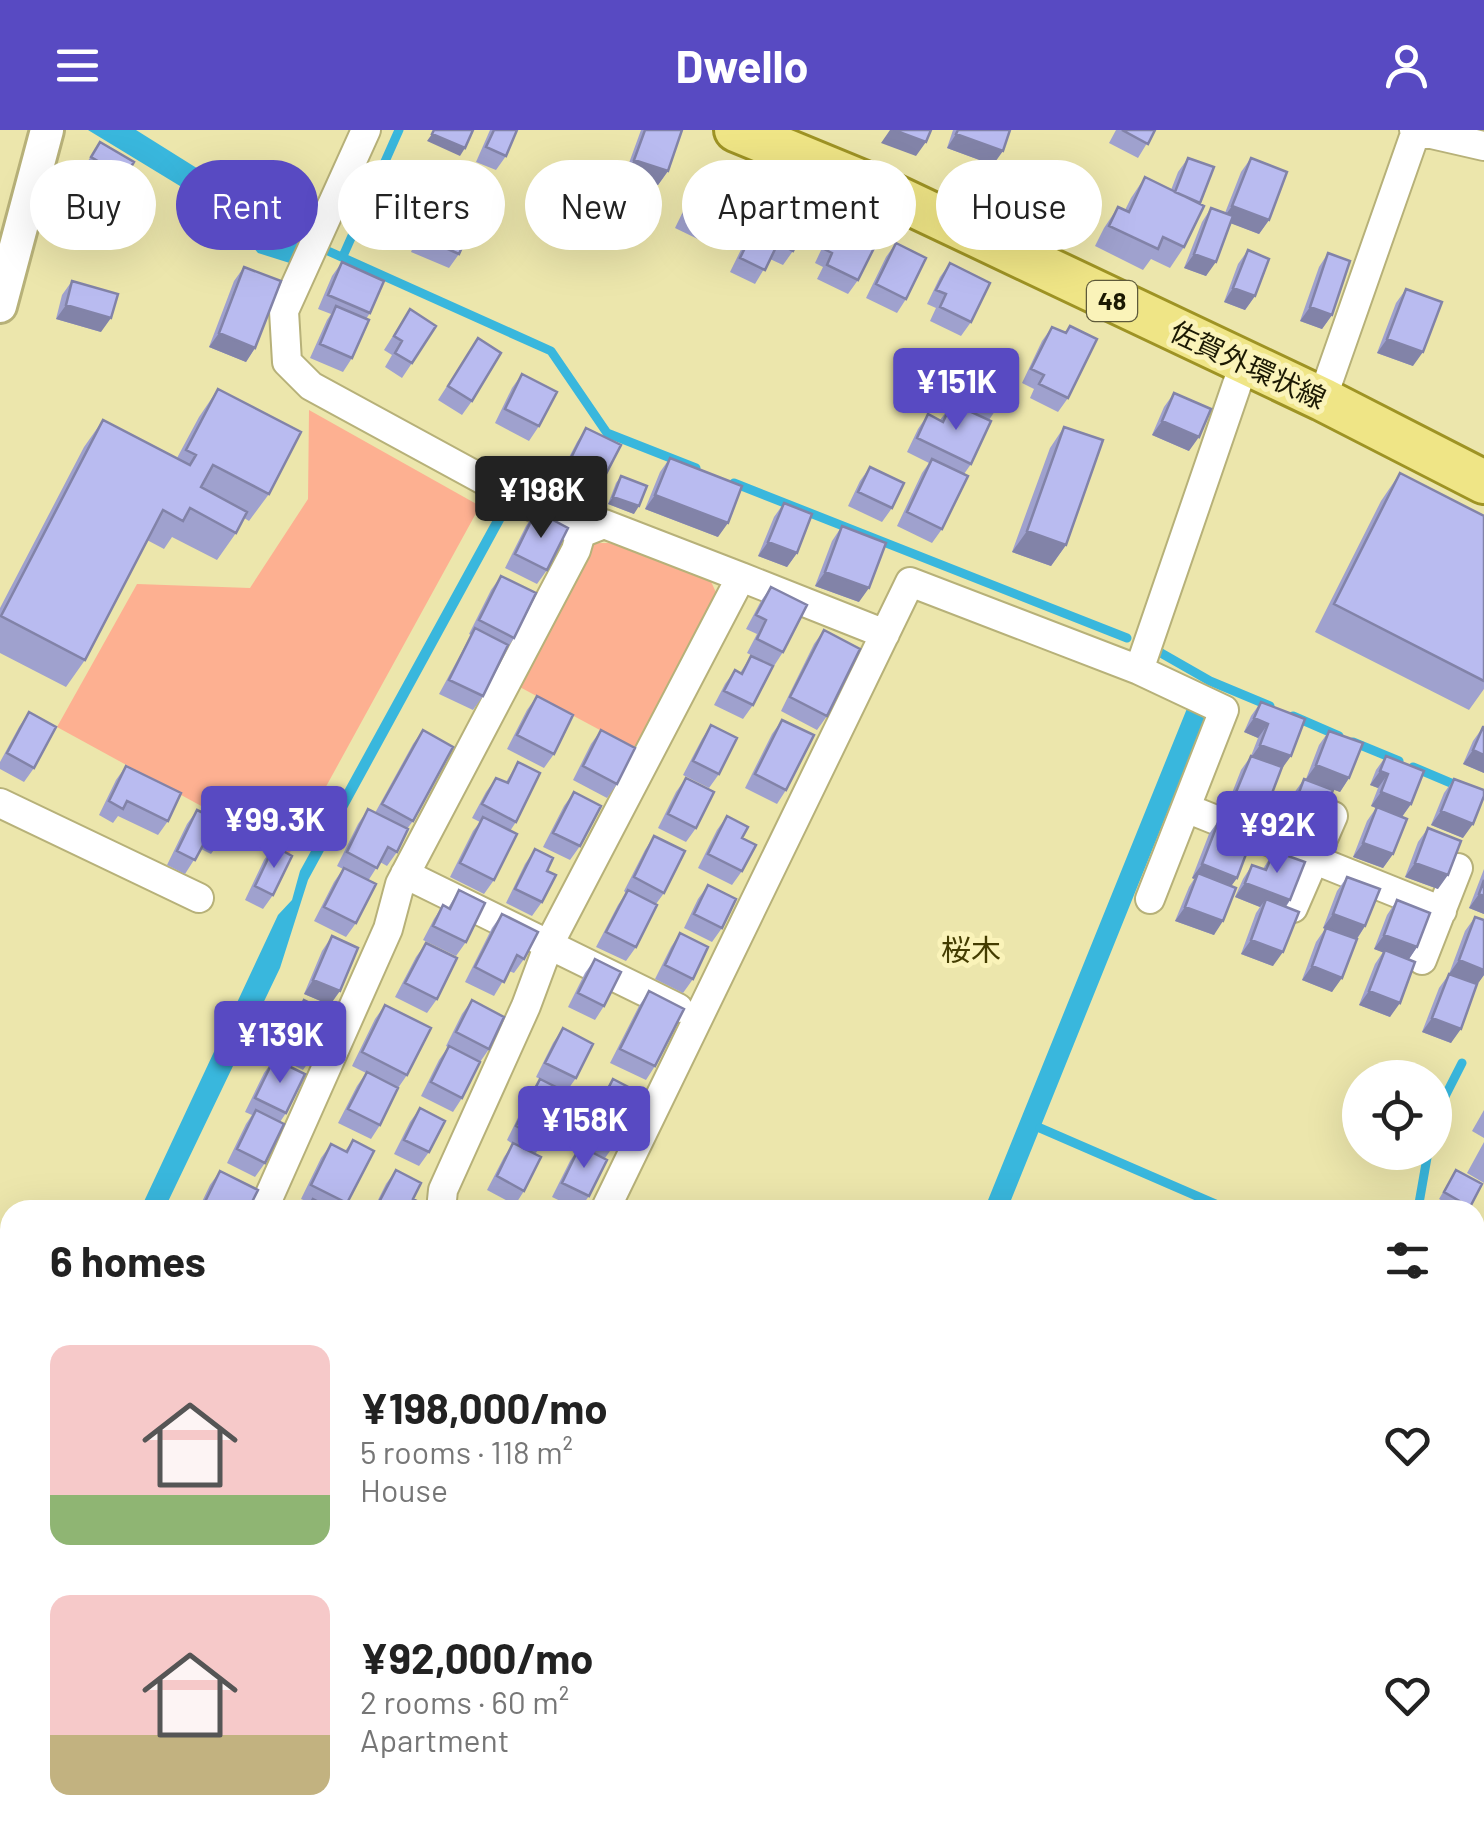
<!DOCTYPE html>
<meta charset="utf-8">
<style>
:root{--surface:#fff;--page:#f6f6f6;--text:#222;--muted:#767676;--accent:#584ac2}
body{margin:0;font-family:Barlow,"Noto Sans JP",sans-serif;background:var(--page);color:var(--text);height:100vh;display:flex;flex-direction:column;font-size:38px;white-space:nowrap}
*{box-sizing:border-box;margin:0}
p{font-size:32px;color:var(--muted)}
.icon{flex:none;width:55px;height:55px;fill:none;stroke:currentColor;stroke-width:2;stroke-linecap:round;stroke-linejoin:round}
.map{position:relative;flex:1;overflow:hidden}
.drawer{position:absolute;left:0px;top:1070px;width:1485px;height:642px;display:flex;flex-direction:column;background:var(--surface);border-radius:30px 30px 0 0;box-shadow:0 10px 40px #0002}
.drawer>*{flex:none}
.banner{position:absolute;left:30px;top:30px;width:1425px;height:90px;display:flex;gap:20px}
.fabs{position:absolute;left:1342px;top:930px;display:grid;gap:20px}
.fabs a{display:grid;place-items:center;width:110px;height:110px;border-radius:50%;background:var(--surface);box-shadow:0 10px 40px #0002;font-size:50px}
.price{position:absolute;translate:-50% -85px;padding:0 22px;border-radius:10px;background:var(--accent);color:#fff;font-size:32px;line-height:65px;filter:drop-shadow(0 2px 5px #0008)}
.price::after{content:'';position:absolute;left:50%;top:60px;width:30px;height:22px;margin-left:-15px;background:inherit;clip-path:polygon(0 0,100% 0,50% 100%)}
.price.active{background:#222;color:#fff}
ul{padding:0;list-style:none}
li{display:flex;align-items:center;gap:30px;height:250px;padding:0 50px}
li span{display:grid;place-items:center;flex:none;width:280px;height:200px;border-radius:20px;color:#555}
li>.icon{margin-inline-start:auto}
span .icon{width:120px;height:120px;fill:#fffc;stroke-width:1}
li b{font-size:42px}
h2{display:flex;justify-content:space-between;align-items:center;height:120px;padding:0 50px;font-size:42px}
.chip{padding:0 35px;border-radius:45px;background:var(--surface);box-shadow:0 10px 40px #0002;font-size:35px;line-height:90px}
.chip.active{background:var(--accent);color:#fff}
header{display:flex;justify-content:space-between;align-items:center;height:130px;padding:0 50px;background:var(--accent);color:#fff;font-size:45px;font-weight:700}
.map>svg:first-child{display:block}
.green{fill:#fdb091}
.water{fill:#39b7dd}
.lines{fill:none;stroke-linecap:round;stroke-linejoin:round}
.stream{stroke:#39b7dd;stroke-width:9}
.minor-casing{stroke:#b7b179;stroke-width:32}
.tertiary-casing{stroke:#b7b179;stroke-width:38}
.primary-casing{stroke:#9e9324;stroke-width:48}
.minor{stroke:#fff;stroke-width:28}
.tertiary{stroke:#fff;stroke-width:32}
.primary{stroke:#efe586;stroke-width:42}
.wall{fill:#9fa1ce}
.shaded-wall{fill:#8283a8}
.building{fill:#b9bbf0;stroke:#8283a8;stroke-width:2.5}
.labels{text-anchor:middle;stroke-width:10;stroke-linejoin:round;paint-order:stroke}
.shield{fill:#faf3b9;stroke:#5e5a3a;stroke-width:2.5}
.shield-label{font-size:25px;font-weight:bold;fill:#1b1903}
.street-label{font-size:28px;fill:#1b1903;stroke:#faf3b9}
.neighbourhood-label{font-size:30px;fill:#433c00;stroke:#faf3b9}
</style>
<header><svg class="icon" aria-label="menu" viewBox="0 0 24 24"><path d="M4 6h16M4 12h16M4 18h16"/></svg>Dwello<svg class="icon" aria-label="person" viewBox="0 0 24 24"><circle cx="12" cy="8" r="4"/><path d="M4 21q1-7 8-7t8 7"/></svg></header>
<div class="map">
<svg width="1484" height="1712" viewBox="0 0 1484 1712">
<rect width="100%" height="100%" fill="#ece6ac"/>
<!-- green -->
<path class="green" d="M309,280L480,376L289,724L57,597L137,454L250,458L308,369Z
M592,413H609L707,443L720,471L639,621L516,555Z
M52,1703V1702L274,1703L268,1712H52Z"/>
<!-- water -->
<path class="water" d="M88,0H136L243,67L313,95L296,135L258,123L226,84Z
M496,384L505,389L308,750L280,838L164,1080H140L278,785L292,770L300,741Z
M1188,576L1207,584L1007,1080H984Z"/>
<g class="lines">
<!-- stream -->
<path class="stream" d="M328,121L551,221L607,303L696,338
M343,126L399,0
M734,353L1127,508
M1161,523L1210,551L1270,576
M1293,586L1339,606
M1353,612L1399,631
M1413,637L1458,656
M1435,986L1462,933
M1040,998L1229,1080
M1418,1079L1428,1022
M1475,1479L1484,1461
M576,1702L588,1712
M13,1712L20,1702
M1219,1712L1223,1702"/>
<!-- minor casing -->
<g class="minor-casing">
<path id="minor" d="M1414,0L1484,16
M1322,269L1416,1
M581,403L604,394L741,447
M1139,540L1224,580L1150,769
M0,673L199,768
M1186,678L1442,781
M405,744L678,878
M1293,778L1333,686
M1422,830L1458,738
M263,1080L388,799L400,754L576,420L581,403L311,256L287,232L284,181L366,0
M441,1080L443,1060L526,876L549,814L741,447L885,504
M605,1080L910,452L1139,540L1244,234
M1475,1359L1484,1361
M0,1510L10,1511
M1475,1696L1484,1683
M545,1702L558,1712
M868,1712L874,1702"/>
</g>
<!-- tertiary casing -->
<g class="tertiary-casing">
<path id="tertiary" d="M0,176L47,0"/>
</g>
<!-- primary casing -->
<g class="primary-casing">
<path id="primary" d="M736,0L879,59L1322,269L1484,352"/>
</g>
<!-- minor -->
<use href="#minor" class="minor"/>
<!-- tertiary -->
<use href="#tertiary" class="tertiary"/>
<!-- primary -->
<use href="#primary" class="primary"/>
</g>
<!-- wall -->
<path class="wall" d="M490,0H517L506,26L496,40L476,32Z
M641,0H682L668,41L658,55L625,44Z
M953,0H1010L993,35L947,18Z
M1116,0H1155L1138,28L1109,13Z
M100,12L134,32L120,54L86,34Z
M1188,28L1184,117L1170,138L1151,129L1143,140L1095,116L1104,98L1118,77L1125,80L1131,68L1145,47L1171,60L1178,42Z
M1251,28L1269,90L1259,104L1231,93L1206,146L1184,138L1202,92L1211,78L1225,83L1241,42Z
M452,37L459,124L449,138L411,122L442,51Z
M704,45L716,99L706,113L675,98L694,59Z
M785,64L793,121L783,135L770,129L755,154L730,142L758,85L768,71L777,75Z
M840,87L858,150L848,164L817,149L823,137L815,133L830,101Z
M896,113L906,169L897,183L866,168L886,127Z
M1248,120L1255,166L1245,180L1224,172L1238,134Z
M1328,123L1332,185L1322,199L1300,191L1319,137Z
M342,132L370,183L366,189L352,228L343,242L310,228L327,190L331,184L318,179L332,146Z
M950,133L971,192L961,206L930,191L936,178L927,174L940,147Z
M244,137L255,218L246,232L209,217L234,151Z
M72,151L101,202L56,189L62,165Z
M1406,159L1413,236L1377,223L1396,173Z
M410,179L412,233L402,248L385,237L392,225L384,220Z
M1070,196L1068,268L1058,282L1030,268L1034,259L1022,253L1042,211L1052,197L1065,203Z
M478,208L472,271L462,285L438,270Z
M972,238L995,281L989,290L971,334L964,344L942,399L932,413L897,396L922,343L929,333L907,322L918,299L928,284L940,290L953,273L962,252Z
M522,244L539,296L529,311L495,293L512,258Z
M218,259L269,364L249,391L244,388L236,403L217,430L172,407L164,419L147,410L85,530L66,557L0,523V478L84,317L103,290L177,328L199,287Z
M1174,263L1189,321L1152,305L1164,277Z
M1064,297L1066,415L1051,436L1012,422L1050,318Z
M586,298L596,363L587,378L552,360L577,312Z
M670,328L718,407L645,379L660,342Z
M870,337L892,378L882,392L848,376L860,351Z
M1400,343L1484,386V559L1469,580L1315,502L1381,371Z
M621,346L634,384L608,374L616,353Z
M784,373L797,423L787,437L758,426L774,387Z
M536,381L547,440L537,454L505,438L526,396Z
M842,396L859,472L815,456L832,411Z
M501,446L514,508L508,517L483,566L473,580L439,564L471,505L469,504L491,460Z
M771,457L783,522L774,536L747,523L757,504L746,499L761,471Z
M824,500L827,586L817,600L781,581L814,514Z
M751,526L753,575L743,589L714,575L725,554L735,540L740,543Z
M537,566L554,624L544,638L507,619L527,580Z
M1261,572L1281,640L1266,679L1256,693L1225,681L1241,640L1251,626L1258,608L1244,602L1251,586Z
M29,582L34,638L24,652L0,639V632L19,597Z
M782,590L786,660L777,674L745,658L772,604Z
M711,595L719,644L709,658L683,645L702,609Z
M1483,597H1484V643L1463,634L1473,611Z
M423,600L413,691L407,699L397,722L387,736L380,732L368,751L356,793L346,807L314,791L334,752L343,739L337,736L358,694L368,679L375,683L413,614Z
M601,600L617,654L607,668L573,650L591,614Z
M1329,601L1349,648L1340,662L1306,649L1319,615Z
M1386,626L1411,674L1402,687L1393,724L1383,738L1353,727L1367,691L1376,678L1371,676L1378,658L1370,655L1376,640Z
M518,632L516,692L510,701L494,750L484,764L450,747L473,701L480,692L472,688L486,662L496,648L506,652Z
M126,636L168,691L158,705L118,686L113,693L99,685L116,650Z
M686,648L696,698L686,712L658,698L676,662Z
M1304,649L1320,695L1310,709L1281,698L1294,663Z
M1454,649L1463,708L1431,695L1444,663Z
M574,662L580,716L570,730L543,717L564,676Z
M197,680L221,710L211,724L201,719L185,744L167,735L187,694Z
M727,686L742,708V741L732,755L698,738L717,700Z
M1219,690L1237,748L1231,756L1214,805L1175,791L1189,757L1194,749L1192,748L1209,704Z
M1428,698L1438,759L1405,747L1418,712Z
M654,706L664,763L656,774L636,817L626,831L596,817L618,775L626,763L624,761L645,720Z
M274,716L273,765L263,779L245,770L264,730Z
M535,719L547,741L542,772L532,786L506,773L525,734Z
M1274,721L1290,770L1286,777L1273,836L1241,824L1256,783L1260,777L1235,767L1243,749L1252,735L1263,739Z
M1484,739V784L1469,778Z
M1347,747L1365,796L1357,809L1332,862L1302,850L1316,812L1325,799L1323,798L1337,761Z
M708,755L722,798L712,812L684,798L698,769Z
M459,760L466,812L456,826L423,810L434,789L443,775L448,778Z
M1397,770L1417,817L1409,829L1390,887L1359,875L1375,834L1383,822L1374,819L1387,785Z
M502,784L524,829L514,843L509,841L494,866L465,852L492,798Z
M1475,787L1484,790V845L1477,854L1451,913L1422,902L1439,858L1449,844L1465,801Z
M680,803L693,849L683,863L655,849L671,817Z
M332,806L330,875L304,864L322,821Z
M426,813L437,869L427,883L395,867L416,827Z
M595,829L604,876L595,890L568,877L585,843Z
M649,861L655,936L646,950L610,933L639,876Z
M304,870L313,926L303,940L273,925L294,884Z
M472,870L489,919L480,932L462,968L453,982L421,966L439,930L448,917L446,916L462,884Z
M385,875L407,945L398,958L380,995L371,1009L338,993L357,956L366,943L352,936L375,889Z
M563,898L576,948L566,962L545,1011L535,1024L524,1061L515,1075L487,1060L504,1027L513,1014L507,1010L530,963L540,949L536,947L553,913Z
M274,929L286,983L280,992L265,1033L255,1047L227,1033L246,994L252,985L245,982L264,943Z
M613,949L615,1014L605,1028L577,1014L603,963Z
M420,978L429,1022L419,1036L394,1024L410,992Z
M1484,980V1008L1472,1001Z
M353,1010L347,1073L342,1080H305L310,1073L301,1069L321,1028L331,1014L345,1021Z
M1484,1012V1053L1467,1043Z
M580,1016L589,1066L579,1080L552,1067L570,1031Z
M396,1040L413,1069L420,1080H373L386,1054Z
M1456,1040L1482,1054L1468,1080H1458L1439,1069Z
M220,1041L248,1080H198L210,1055Z
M1484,1220V1262L1475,1258V1238Z
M327,1702H403L396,1712H336L326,1704Z
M465,1702L494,1712H458Z
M813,1702H855L849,1712H807Z
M1237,1702H1270L1264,1712H1243L1234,1708Z
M1312,1702H1378L1374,1712H1309Z"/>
<!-- shaded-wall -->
<path class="shaded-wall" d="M890,0H894L926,12L916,26L881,13Z
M432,4L465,18L460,26L427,11Z
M956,4L1003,21L993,35L947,18Z
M634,30L668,41L658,55L625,44Z
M1232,76L1269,90L1259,104L1222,90Z
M1194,124L1216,132L1206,146L1184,138Z
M1233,158L1255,166L1245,180L1224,172Z
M66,175L111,188L101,202L56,189Z
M1310,177L1332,185L1322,199L1300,191Z
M219,203L255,218L246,232L209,217Z
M1387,209L1423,222L1413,236L1377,223Z
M1162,291L1199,307L1189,321L1152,305Z
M655,365L728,393L718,407L645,379Z
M613,367L639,376L634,384L608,374Z
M1027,401L1066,415L1051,436L1012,422Z
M768,412L797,423L787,437L758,426Z
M825,442L869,458L859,472L815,456Z
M1254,588L1268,594L1258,608L1244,602Z
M1260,615L1291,626L1281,640L1250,629Z
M1473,620L1484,625V643L1463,634Z
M1316,635L1349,648L1340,662L1306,649Z
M1380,641L1388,644L1378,658L1370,655Z
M1381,662L1411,674L1401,688L1371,676Z
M1234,667L1266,679L1256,693L1225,681Z
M1441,681L1473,694L1463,708L1431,695Z
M1291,684L1320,695L1310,709L1281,698Z
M1363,713L1393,724L1383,738L1353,727Z
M1415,733L1448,745L1438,759L1405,747Z
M1202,734L1237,748L1227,762L1198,743L1194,749L1192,748Z
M1245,753L1290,770L1280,784L1266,769L1260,777L1235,767Z
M1479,764L1484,766V784L1469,778Z
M1185,777L1223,791L1214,805L1175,791Z
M1333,784L1365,796L1356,810L1323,798Z
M1384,805L1417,817L1407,832L1374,819Z
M1251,810L1283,822L1273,836L1241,824Z
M1459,830L1484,840V845L1477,855L1449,844Z
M1312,836L1342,848L1332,862L1302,850Z
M313,850L340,861L330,875L304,864Z
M1369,861L1400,873L1390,887L1359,875Z
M1432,888L1461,899L1451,913L1422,902Z
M1316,1705L1334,1712H1311Z"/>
<!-- building -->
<path class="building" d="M434,0H473L465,18L432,4Z
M494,0H517L506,26L486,17Z
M645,0H682L668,41L634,30Z
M894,0H931L926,12Z
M958,0H1010L1003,21L956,4Z
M1122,0H1155L1148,14Z
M100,12L134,32L125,47L91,27Z
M1188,28L1214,37L1200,73L1175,62Z
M1251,28L1287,42L1269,90L1232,76Z
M452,37L490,54L459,124L421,107Z
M704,45L735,60L716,99L684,84Z
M1145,47L1204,76L1184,117L1163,107L1158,119L1109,96L1118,77L1129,82Z
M785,64L814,78L793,121L778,113L765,140L740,128L768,71L779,76Z
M1211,78L1233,86L1216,132L1194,124Z
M840,87L880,106L858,150L827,135L832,123L824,119Z
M896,113L926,128L906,169L876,154Z
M1248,120L1269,129L1255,166L1233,158Z
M1328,123L1350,131L1332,185L1310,177Z
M342,132L384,151L370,183L328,165Z
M950,133L990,153L971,192L940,177L946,164L936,160Z
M244,137L281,151L255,218L219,203Z
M72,151L118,164L111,188L66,175Z
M1406,159L1442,172L1423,222L1387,209Z
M336,176L369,190L352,228L320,214Z
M410,179L436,196L412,233L395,223L402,211L394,206Z
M1070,196L1097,209L1068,268L1039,254L1044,245L1031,239L1052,197L1066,203Z
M478,208L501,223L472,271L448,256Z
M972,238L1007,255L995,281L960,264Z
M522,244L557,262L539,296L505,279Z
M218,259L301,302L269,364L213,335L201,357L247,382L236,403L190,378L183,391L163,380L85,530L1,486L103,290L190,335L196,325L186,320Z
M1174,263L1211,279L1199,307L1162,291Z
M952,273L991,291L971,334L917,308L928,284L943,292Z
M1064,297L1103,310L1066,415L1027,401Z
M586,298L621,315L596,363L562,346Z
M670,328L742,356L728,393L655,365Z
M932,329L968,346L942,399L907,382Z
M870,337L904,353L892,378L858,362Z
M1400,343L1484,386V551L1334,474Z
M621,346L647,356L639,376L613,367Z
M784,373L812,384L797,423L768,412Z
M536,381L568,398L547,440L515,424Z
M842,396L886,413L869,458L825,442Z
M501,446L536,463L514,508L479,490Z
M771,457L807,475L783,522L757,509L766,490L756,485Z
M475,498L508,515L483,566L449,550Z
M824,500L860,519L827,586L790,567Z
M751,526L773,536L753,575L724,561L735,540L742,544Z
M537,566L573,585L554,624L517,605Z
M1261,572L1305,589L1291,626L1260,615L1268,594L1254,588Z
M29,582L56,597L34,638L7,623Z
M782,590L814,605L786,660L755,644Z
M711,595L737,608L719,644L693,631Z
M1483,597H1484V625L1473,620Z
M423,600L453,617L413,691L382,674Z
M601,600L635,618L617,654L583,636Z
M1329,601L1363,613L1349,648L1316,635Z
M1251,626L1282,637L1266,679L1234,667Z
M1386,626L1424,641L1411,674L1381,662L1388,644L1380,641Z
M518,632L540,643L516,692L482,674L496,648L508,653Z
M126,636L181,663L168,691L127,671L123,679L109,671Z
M686,648L714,662L696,698L668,684Z
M1304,649L1333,660L1320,695L1291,684Z
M1454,649L1484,660V666L1473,694L1441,681Z
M574,662L601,676L580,716L553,703Z
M1377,677L1407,689L1393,724L1363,713Z
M368,679L408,699L397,722L388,717L377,738L347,722Z
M197,680L228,695L221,710L209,704L195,730L177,721Z
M727,686L748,697L742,708L756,715L742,741L708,724Z
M483,687L517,704L494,750L460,733Z
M1219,690L1254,703L1237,748L1202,734Z
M1428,698L1461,711L1448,745L1415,733Z
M654,706L685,721L664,763L634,747Z
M274,716L292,726L273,765L255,756Z
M535,719L553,728L547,741L556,745L542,772L515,759Z
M1274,721L1305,732L1290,770L1245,753L1252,735L1266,740Z
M344,738L376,754L356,793L324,777Z
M1198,743L1236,758L1223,791L1185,777Z
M1347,747L1380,759L1365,796L1333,784Z
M1484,750V766L1479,764Z
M708,755L736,769L722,798L694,784Z
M459,760L485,773L466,812L433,796L443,775L450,779Z
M628,760L657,775L636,817L606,802Z
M1266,769L1299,782L1283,822L1251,810Z
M1397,770L1430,783L1417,817L1384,805Z
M502,784L538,802L524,829L517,825L504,852L475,837Z
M1475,787L1484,790V840L1459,830Z
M1326,798L1357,809L1342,848L1312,836Z
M680,803L708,817L693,849L665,835Z
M332,806L358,818L340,861L313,850Z
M426,813L457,828L437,869L405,853Z
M1385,820L1415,832L1400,873L1369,861Z
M595,829L621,842L604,876L578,863Z
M1449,844L1477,854L1461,899L1432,888Z
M649,861L684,879L655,936L620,919Z
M304,870L334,885L313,926L283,911Z
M472,870L504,887L489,919L456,902Z
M385,875L431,898L407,945L362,922Z
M563,898L593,914L576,948L545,933Z
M449,916L480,932L462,968L431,952Z
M274,929L305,944L286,983L255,968Z
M367,942L398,958L380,995L348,979Z
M540,949L568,963L545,1011L516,996Z
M613,949L640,963L615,1014L587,1000Z
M420,978L445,991L429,1022L404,1010Z
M256,980L284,994L265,1033L237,1019Z
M353,1010L374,1021L347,1073L311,1055L331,1014L347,1022Z
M513,1013L541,1027L524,1061L497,1046Z
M580,1016L607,1030L589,1066L562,1053Z
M396,1040L421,1053L413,1069L423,1074L420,1080H375Z
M1456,1040L1482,1054L1470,1077L1444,1062Z
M220,1041L258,1060L248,1080H201Z
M313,1069L335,1080H307Z
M1484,1226V1243L1477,1240Z
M1475,1266L1481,1267L1475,1290Z
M1475,1365L1484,1368V1411L1479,1426L1475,1425Z
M348,1702H379L392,1712H341Z
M465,1702H501L494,1712H471L463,1706Z
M814,1702H836L831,1712L814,1704Z
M842,1702H855L852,1708Z
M1147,1702H1184L1199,1712H1141Z
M1317,1702H1378L1374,1712H1334L1316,1705Z
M436,1705L445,1712H431Z"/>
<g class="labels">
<!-- shield labels -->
<rect class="shield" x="1087" y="151" width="50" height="40" rx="8"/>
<g class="shield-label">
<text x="1112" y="180">48</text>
</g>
<!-- street labels -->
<g class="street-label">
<text transform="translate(1248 235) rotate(25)" y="10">佐賀外環状線</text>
</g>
<!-- neighbourhood labels -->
<g class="neighbourhood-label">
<text x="971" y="831">桜木</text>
</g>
</g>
</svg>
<div class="fabs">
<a><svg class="icon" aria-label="locate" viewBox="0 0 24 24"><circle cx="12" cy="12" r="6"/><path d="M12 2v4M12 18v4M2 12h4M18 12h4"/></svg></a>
</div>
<b class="price" style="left:956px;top:303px">¥151K</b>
<b class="price active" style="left:541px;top:411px">¥198K</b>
<b class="price" style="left:274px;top:741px">¥99.3K</b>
<b class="price" style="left:1277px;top:746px">¥92K</b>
<b class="price" style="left:280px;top:956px">¥139K</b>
<b class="price" style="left:584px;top:1041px">¥158K</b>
<div class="banner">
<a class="chip">Buy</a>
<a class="chip active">Rent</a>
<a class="chip">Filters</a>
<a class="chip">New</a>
<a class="chip">Apartment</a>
<a class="chip">House</a>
</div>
<section class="drawer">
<h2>6 homes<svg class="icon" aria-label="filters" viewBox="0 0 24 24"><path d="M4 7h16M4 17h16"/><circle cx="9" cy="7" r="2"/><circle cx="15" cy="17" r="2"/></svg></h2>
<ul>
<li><span style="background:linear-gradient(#f6c9c9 75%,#8fb573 0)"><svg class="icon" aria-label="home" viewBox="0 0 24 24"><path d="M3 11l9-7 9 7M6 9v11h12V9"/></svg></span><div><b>¥198,000/mo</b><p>5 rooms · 118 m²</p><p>House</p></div><svg class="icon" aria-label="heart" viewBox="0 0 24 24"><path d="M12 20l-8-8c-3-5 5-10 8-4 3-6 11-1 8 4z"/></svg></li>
<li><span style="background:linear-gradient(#f6c9c9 70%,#c2b280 0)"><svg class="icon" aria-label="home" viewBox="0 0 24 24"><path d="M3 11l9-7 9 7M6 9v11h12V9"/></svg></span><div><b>¥92,000/mo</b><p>2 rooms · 60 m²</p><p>Apartment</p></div><svg class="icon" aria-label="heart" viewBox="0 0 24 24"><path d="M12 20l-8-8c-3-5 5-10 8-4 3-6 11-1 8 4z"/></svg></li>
</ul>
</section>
</div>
